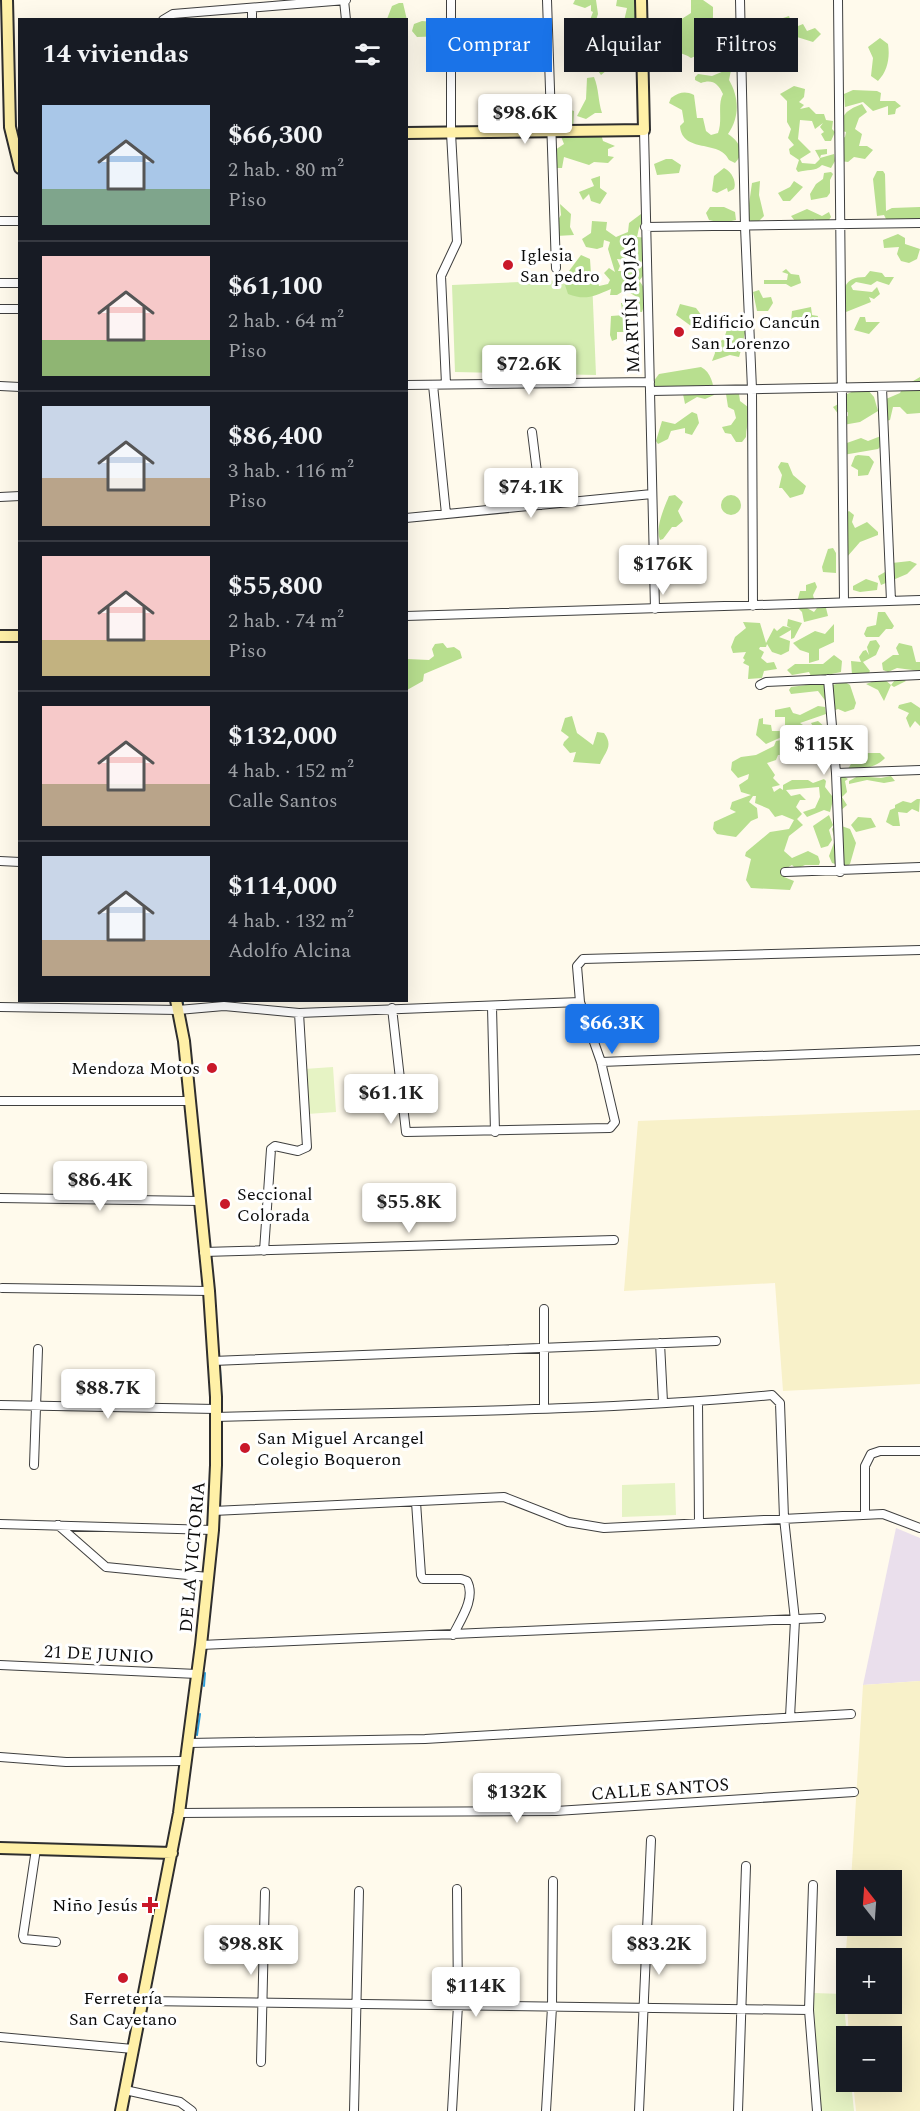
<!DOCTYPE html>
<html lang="es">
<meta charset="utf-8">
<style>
:root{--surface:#171b24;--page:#20242c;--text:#f1f3f6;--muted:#9ea1a6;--line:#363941;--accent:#1a73e8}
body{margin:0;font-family:Spectral,serif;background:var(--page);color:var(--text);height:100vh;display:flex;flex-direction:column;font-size:22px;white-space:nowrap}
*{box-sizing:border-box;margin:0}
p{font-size:20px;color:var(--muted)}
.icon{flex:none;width:33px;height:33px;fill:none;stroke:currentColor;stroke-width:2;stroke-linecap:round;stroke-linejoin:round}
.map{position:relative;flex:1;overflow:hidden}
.drawer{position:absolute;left:18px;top:18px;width:390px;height:984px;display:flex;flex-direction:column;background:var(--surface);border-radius:0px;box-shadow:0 6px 24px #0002}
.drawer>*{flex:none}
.top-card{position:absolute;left:426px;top:18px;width:404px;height:54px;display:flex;gap:12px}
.needle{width:39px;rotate:343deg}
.controls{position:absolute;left:836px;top:1870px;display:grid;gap:12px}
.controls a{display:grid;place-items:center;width:66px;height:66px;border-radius:0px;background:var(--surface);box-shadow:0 6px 24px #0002;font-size:30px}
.price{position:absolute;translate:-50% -51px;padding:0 14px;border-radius:6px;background:#fff;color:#222;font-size:20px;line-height:39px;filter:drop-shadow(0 2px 3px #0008)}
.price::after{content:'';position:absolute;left:50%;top:36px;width:18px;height:14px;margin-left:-9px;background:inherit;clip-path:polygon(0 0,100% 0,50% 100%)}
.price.active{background:var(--accent);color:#fff}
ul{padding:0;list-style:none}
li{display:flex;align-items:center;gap:18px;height:150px;padding:0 24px}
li+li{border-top:2px solid var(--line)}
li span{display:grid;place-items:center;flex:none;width:168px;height:120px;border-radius:0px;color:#555}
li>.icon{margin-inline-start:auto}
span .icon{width:72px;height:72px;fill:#fffc;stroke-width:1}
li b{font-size:26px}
h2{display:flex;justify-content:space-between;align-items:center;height:72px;padding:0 24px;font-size:26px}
.chip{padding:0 21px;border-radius:0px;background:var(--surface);box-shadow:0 6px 24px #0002;font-size:21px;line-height:54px}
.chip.active{background:var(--accent);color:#fff}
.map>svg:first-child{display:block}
.industrial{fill:#eadfec}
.farmland{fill:#f8f1c9}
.green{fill:#d4edb1}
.forest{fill:#b8df8f}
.pitch{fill:#e6f3c4}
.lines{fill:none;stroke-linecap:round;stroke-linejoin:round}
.stream{stroke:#2b9eda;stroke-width:2}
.street-casing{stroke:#3f3f3f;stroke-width:10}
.secondary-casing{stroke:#2e2e2e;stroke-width:14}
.street{stroke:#fff;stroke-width:8}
.secondary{stroke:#fff0a7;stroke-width:10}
.poi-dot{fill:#c9182a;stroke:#fff;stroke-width:2}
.labels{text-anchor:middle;stroke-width:6;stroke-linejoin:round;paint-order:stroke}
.poi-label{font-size:18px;fill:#0c0c0c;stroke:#fff;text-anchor:start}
.street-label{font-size:18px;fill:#0c0c0c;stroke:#fff}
</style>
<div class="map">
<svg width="920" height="2111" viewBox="0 0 920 2111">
<rect width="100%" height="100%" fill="#fffaec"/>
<!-- industrial -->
<path class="industrial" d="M896,1528L920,1538V1681L863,1685Z"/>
<!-- farmland -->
<path class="farmland" d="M920,1110V1384L783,1391L775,1283L624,1291L638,1121Z
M920,1681V2111H856L853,2082H891V2037H849L847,2004H891V1959H846V1996L844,1974L848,1926H891V1881H851L863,1685Z"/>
<!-- green -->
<path class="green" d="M592,279L596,375L455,372L452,285Z"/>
<!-- forest -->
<path class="forest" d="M575,0H596L598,14L595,23H606L619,33L602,42L601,47L610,54L607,70L601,75L596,68L602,57L597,47L598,38L604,33V28H591L590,20L593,12L591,11V5L585,8L573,4Z
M617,0H640L642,37L634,46H625L628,38H619L620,32L630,29L624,21L627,8L616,6Z
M691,0H703L713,7C713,27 714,50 691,58C677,48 661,55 651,41L652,34L658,29H666L691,13Z
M399,3H403L407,20L387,19L392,6Z
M789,16L792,25L782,40L767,38C765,24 780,19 789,16Z
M422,21L446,23V36L417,37L412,31L414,24Z
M803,24L807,31L815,28L821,34L813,42L797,37L798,26Z
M880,38L888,44C890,57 888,71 878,81L871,76L873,58L868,47Z
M727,56L733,60L729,80C739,97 740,117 728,134C739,141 746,152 735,163L729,160C720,139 682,154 680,126L684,122L682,110L669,103L671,98C680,92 685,91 694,95L697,118H703L706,131L711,135L718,133C723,120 717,105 723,94C718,83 712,79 701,83L695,80V77L698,74L712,76L724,71Z
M594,77C599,89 598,101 602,113H595L586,119L577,116L586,99L587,78Z
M794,86L805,89L804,97L799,102L804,105L800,109L809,107L816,114H824L826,120L833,121L832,129L835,132L831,141H825L821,134L824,132L820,127L823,123L815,129L812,121L800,120L798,139L811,152L800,159L802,163L815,164L820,159L815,150L827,149V154L821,155L820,158L834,154L835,161L831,168L822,165C815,172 807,169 798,172L796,169L799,160L790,154L789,149L794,145L788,138L791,129L787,122V101L780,94Z
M853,90L877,91L881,93L880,101H895L901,106L896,109L895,114L888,115V106L873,111L863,102L845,107L844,94Z
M555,101L561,107L574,111L573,130L559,127L563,117L551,112Z
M862,104L867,112L859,118L855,129L862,134L859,146H867L873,150L865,159L854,157L848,162L840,161L844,149L841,139L845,137L846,132L842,131C840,114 847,110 862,104Z
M560,134H601L603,141L615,146L608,149V156L614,157L608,163L594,162L589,165L564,157L562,168H549V154L564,144Z
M666,159H672L681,165L679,173L657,175L654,164Z
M724,168C731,171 737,181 734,189L728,192L727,188L717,193L712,191L714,176Z
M877,171H883L885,174L886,211L892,208L920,207V221H887L884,215L877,216L873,179Z
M831,172L833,174L830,180V193L827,197L811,200L810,194L816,184L823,179L824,173Z
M600,176V188L607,193L600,204L591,201L589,194L583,200L579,192L594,186L591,179Z
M760,181L759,195L764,216L759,221L752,222L747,218L752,183Z
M794,181L803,187L790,201H783L778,193L790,187Z
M560,204L571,214L570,227L574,235L556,236L554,226L561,215Z
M710,207H724L735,212L736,220L722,223L709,220L706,213Z
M807,209L822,216L829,212L831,217L826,224L814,219L813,224L799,226L791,216Z
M645,211L647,214L639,228L637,237L648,238L650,242L641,263L630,270L636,245L629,243L624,246L626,260L617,259L620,266L618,271H634L645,264L646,272L639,281C647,288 646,302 642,312L622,310L621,303L635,302L637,297L625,290L617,295H610L611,289C594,296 586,301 568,294L563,279L581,255L590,259L591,275L597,279L599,286L608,284L610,280L604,273L609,268L615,272L608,249L610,242L604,240L603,247L597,249L586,247L582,239L591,233L592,221L607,222L606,230L616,237L628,232L629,223Z
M898,234L905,238V244L920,249L917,259L909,263L901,261L897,254L899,247L884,248L883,240Z
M786,269L791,274L799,275L801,283L791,287L786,284H764V280H787L788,274L782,272Z
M870,271L882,273L885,277H894L889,285L877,281L871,285L856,282L851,286L853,290L872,292L877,287L880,294L874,299L869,297L871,302L846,312L842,308C843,290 843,277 865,277Z
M759,290L763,298L771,297L773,303L768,311H757L753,292Z
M680,304L696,308L702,316L691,326L676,315Z
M811,307L812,315L818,316L817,320L804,322L802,319L797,323L791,322L792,311Z
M624,315V327L627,332H617V339L612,341L610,335L611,316Z
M860,317H865L866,322H880L869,334L854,330Z
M739,324L747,326L743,341L737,342L742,347L739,357L730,355L712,361L715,353L714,345L724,339L728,326Z
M701,367C711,372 714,385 714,395L705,399L697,397L685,404L682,389L657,390L653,382L659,374Z
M920,377V413L907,414L900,407H893L890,420L886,421L879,402L900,393L903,387Z
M738,387L740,401L748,407C750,418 746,427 746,437L742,442H736L731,434L725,433L722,427L731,425L736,418L734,410L728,407L726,394Z
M860,388L867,389L874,397L878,411L860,422L843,425L840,419L848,416V412L839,415L833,407L840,403L843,396Z
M692,412L697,414L699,423L692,435L685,433V428L671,431L668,439L658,444L656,441L662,421L675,424Z
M886,434L888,439L878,449L843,455L844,444L861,438L868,441Z
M858,455L869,456L874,462L868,475L858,476V470L851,466L855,456Z
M781,462L788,463L793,475L806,486L803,494L790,498L782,488H779L782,475L778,467Z
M675,495L683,502L678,511L683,521L676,527H672L663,539L660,540C655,528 664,508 669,496Z
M721 505a10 10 0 1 1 20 0a10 10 0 1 1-20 0Z
M849,511L854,515L852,522L855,528L867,522L878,532V535L860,542L847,557L839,546L844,514Z
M833,548L836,553V573L823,572L822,567L828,549Z
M910,561L917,564L907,574L881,585L878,576L885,572L892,563Z
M866,579L878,583L877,590L860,592L853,590V586Z
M815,582L817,587L813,595L815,603L807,608L814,612L817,608H826L828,616L804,622L802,612L796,606L800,591H806V585Z
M878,612H885L894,626L892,629H886L879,637H866L864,634L867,627L876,625Z
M788,619L802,623L794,638L791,639V630L779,637L790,641L789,651L781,655L772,652L767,644L766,647H760L759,649L764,652L761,658L767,663L774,662L777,669L764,671L762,678L748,679L749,666L743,663L745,660L743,658L746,652L733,653L731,647L735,637L746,628L743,622L760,623L766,643L774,628L777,631L783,626L791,628L787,626Z
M834,624V642L819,649V660L809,663V653L800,650L793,643L815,631L825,634Z
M876,640L880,646L876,655L863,662L870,671L868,674L852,675L851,661L861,662L859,657L863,651L866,650L869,655L867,647L870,641Z
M443,643L447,648L454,647L460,651L462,658L424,674L423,681L407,690V659L429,660L434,656L432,649L435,644Z
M899,643L912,646L916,662H920V671L897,668L888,672L883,670L882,663L893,655H899L896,648Z
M834,655L842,661L841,672L812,678L809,672L792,675L787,670L795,664H823Z
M883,678L891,685L895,680L903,679L906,681L894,687L891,685L884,701L878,690L866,684Z
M845,682L850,685L856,703L854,709L845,712L838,709L833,711L818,691L791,694L789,690L791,687L821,683L825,686V695L830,693L832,685Z
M911,702L920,708V726L915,721L910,728L906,718L909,713L898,708L899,705Z
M818,706L825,707L826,714L800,723L806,727L802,741H795L801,747L817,744L808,739L807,732L815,730L811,723L818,721L826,728L821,732L825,738L820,743L825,748L832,749L829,759L820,758L819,754H815L809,760L806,758L809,754L803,752L797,755H778L776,760L767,763L775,775L773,778L780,785L772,787L774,792L780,788L783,790V785L792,780H808L813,783L824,779L826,781L825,787L832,796L834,779L842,775L848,779L845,781L847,792L842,797L847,805L839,812L833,800L830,812L824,810L807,817L803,812L815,808L820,797L819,787L786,790L791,796L800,794L806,800H800L796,807L802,814L797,819L803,825L789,836L784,851L792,858L808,851L818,856L820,862L819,865H805L796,869L792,865L783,870L784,877L794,881L790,890L751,888L746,880L751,859L745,856L746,852L770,832L789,829L794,820L782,815L775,817L769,809L755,803L756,796H753L749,802L757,808L758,818L751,821L736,837L717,834L713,829L714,822L736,812L730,809L732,802L751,795L741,792L739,785L748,779L749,774L738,778L731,770L732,762L741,757L756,755L774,746L776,741L787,739L785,731L784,736L766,744L756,735L759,719L763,718V724L771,725L772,731H785V717H775V710L790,707L793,713L800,715Z
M572,716L577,733L593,745L597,732L604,733C614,746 605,752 600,764L573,762L576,752L570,753L563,745L564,742L569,737L561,731L565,718Z
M865,753H880L885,758C877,767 860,771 848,769L851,764L861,760Z
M858,776L881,778L891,776L895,781L884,783L867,780L849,784V781Z
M917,799H920L919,812L912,809L907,813L898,812L900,826H893L886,822L890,810L895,808V805L903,801L911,803Z
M829,815L833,825L829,830L832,840L828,846L821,848L813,826Z
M858,817L871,818L876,827L856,832L851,825Z
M836,824L850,829L856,843L850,864L845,867L832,863L829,856L835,840L832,829Z"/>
<!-- pitch -->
<path class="pitch" d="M333,1067L336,1112L307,1114L304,1069Z
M675,1483L676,1515L622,1517V1485Z
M813,1993L843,1994L847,2037L846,2082H851L854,2111H820Z"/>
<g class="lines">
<!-- stream -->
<path class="stream" d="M183,1000V1004
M220,1369L222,1412
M204,1686L205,1673
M197,1735L200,1714"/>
<!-- street casing -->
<g class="street-casing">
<path id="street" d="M344,0L346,20
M547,0L556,268
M740,0L745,227L752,389L753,606
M838,0L844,602
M252,8V20
M163,20L173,14L346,0
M644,130L655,609
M0,221H20
M645,227L920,223
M0,283H20
M0,309H20
M446,384L441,276L457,242L451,133V0
M406,385L650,382
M433,385L446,514
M0,386L20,387
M882,388L891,601
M651,391L920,386
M532,432L541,505
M0,497L20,496
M406,518L652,494
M406,616L920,600
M828,679L836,773L840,872
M760,685L766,682L920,675
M836,773L920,770
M0,861L20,862
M785,872L920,867
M0,1007L178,1010L224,1006L299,1013L580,1002
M492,1007L495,1132
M392,1008L406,1132L610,1128L615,1122L601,1062L580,1002L577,966L583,959L920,950
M601,1062L920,1050
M0,1101H189
M0,1198L199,1201
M264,1251L271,1149L275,1146L298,1151L307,1147L299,1013
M204,1252L614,1240
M2,1288L209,1291
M544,1309V1409
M660,1343L663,1402
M213,1361L716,1341
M698,1402L699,1523
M0,1405L216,1409
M216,1417C401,1412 588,1412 772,1395L780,1403L784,1518L795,1620L790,1717
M34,1465L38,1349
M416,1502L421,1575L423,1579H461L467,1581C476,1598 461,1619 453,1635
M213,1511L504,1497L568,1522L604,1528L883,1514L920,1528
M865,1515V1466L871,1454L880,1451H920
M0,1524L213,1530
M58,1525L106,1567L208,1577
M201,1645L821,1618
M0,1665L197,1674
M189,1743L425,1739L851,1714
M0,1757L66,1762L186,1761
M179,1813L556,1811L854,1792
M36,1849L23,1936L24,1939L56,1942
M813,1885L809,2010L817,2111
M144,2001L809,2010
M0,2037L133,2049
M261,2062L265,1892
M125,2090L180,2102L192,2111
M354,2111L359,1891
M452,2111L458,2005L457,1889
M546,2111L552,2007L553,1881
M639,2111L651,1840
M738,2111L746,1866"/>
</g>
<!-- secondary casing -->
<g class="secondary-casing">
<path id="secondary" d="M7,0L10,127L20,168
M406,133L644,130L641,0
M0,636H20
M0,1848L172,1853
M121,2111L179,1813L201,1645L213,1530L216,1465V1397L209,1291L184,1041L176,1000"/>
</g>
<!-- street -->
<use href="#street" class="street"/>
<!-- secondary -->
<use href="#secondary" class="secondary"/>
</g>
<!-- markers -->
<g class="poi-dot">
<circle cx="508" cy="265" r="6"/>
<circle cx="679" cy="332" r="6"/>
<circle cx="212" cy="1068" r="6"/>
<circle cx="225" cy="1204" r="6"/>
<circle cx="245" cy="1448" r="6"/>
<path d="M147 1896h6v6h6v6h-6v6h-6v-6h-6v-6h6z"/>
<circle cx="123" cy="1978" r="6"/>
</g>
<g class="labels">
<!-- poi labels -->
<g class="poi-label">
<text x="520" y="261">Iglesia<tspan x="520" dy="21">San pedro</tspan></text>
<text x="691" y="328">Edificio Cancún<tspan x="691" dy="21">San Lorenzo</tspan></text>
<text x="200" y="1074" text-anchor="end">Mendoza Motos</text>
<text x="237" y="1200">Seccional<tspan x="237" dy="21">Colorada</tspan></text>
<text x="257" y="1444">San Miguel Arcangel<tspan x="257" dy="21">Colegio Boqueron</tspan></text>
<text x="138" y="1911" text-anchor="end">Niño Jesús</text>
<text x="123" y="2004" text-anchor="middle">Ferretería<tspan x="123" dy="21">San Cayetano</tspan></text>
</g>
<!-- street labels -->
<g class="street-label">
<text transform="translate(631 305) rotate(-92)" y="6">MARTÍN ROJAS</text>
<text transform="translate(192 1557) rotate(-85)" y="6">DE LA VICTORIA</text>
<text transform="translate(99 1654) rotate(3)" y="6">21 DE JUNIO</text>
<text transform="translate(660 1789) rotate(-4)" y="6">CALLE SANTOS</text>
</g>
</g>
</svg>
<div class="controls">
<a><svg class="needle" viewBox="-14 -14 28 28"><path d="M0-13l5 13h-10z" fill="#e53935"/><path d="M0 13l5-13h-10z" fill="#9ea1a6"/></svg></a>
<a>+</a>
<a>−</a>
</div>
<b class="price" style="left:525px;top:145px">$98.6K</b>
<b class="price" style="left:529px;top:396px">$72.6K</b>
<b class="price" style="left:531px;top:519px">$74.1K</b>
<b class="price" style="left:663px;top:596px">$176K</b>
<b class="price" style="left:824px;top:776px">$115K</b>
<b class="price active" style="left:612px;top:1055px">$66.3K</b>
<b class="price" style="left:391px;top:1125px">$61.1K</b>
<b class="price" style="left:100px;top:1212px">$86.4K</b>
<b class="price" style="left:409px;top:1234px">$55.8K</b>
<b class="price" style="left:108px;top:1420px">$88.7K</b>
<b class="price" style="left:517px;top:1824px">$132K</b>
<b class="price" style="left:251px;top:1976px">$98.8K</b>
<b class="price" style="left:659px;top:1976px">$83.2K</b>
<b class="price" style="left:476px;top:2018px">$114K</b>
<div class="top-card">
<a class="chip active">Comprar</a>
<a class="chip">Alquilar</a>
<a class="chip">Filtros</a>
</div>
<section class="drawer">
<h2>14 viviendas<svg class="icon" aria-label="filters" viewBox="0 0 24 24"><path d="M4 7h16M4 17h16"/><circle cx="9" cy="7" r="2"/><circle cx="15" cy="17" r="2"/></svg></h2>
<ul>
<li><span style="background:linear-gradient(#a9c7e8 70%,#7fa58c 0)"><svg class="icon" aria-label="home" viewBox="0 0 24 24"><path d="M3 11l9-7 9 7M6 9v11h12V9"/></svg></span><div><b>$66,300</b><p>2 hab. · 80 m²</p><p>Piso</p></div></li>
<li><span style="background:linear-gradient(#f6c9c9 70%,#8fb573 0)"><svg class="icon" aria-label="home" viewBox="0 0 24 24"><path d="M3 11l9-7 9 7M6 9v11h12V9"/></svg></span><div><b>$61,100</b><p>2 hab. · 64 m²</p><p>Piso</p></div></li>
<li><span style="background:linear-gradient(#c9d6e8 60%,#b9a48a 0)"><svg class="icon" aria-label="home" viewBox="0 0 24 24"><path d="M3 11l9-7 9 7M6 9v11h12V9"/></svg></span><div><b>$86,400</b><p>3 hab. · 116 m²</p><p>Piso</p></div></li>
<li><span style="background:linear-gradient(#f6c9c9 70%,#c2b280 0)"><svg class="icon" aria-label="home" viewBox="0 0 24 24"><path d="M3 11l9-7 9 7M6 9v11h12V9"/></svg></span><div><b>$55,800</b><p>2 hab. · 74 m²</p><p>Piso</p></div></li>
<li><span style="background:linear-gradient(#f6c9c9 65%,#b9a48a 0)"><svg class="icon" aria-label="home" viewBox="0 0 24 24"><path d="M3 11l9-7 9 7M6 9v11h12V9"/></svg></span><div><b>$132,000</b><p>4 hab. · 152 m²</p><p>Calle Santos</p></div></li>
<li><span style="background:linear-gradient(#c9d6e8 70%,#b9a48a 0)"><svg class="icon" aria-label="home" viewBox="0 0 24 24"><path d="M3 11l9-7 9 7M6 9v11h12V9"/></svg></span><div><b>$114,000</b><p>4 hab. · 132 m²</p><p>Adolfo Alcina</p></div></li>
</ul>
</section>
</div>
